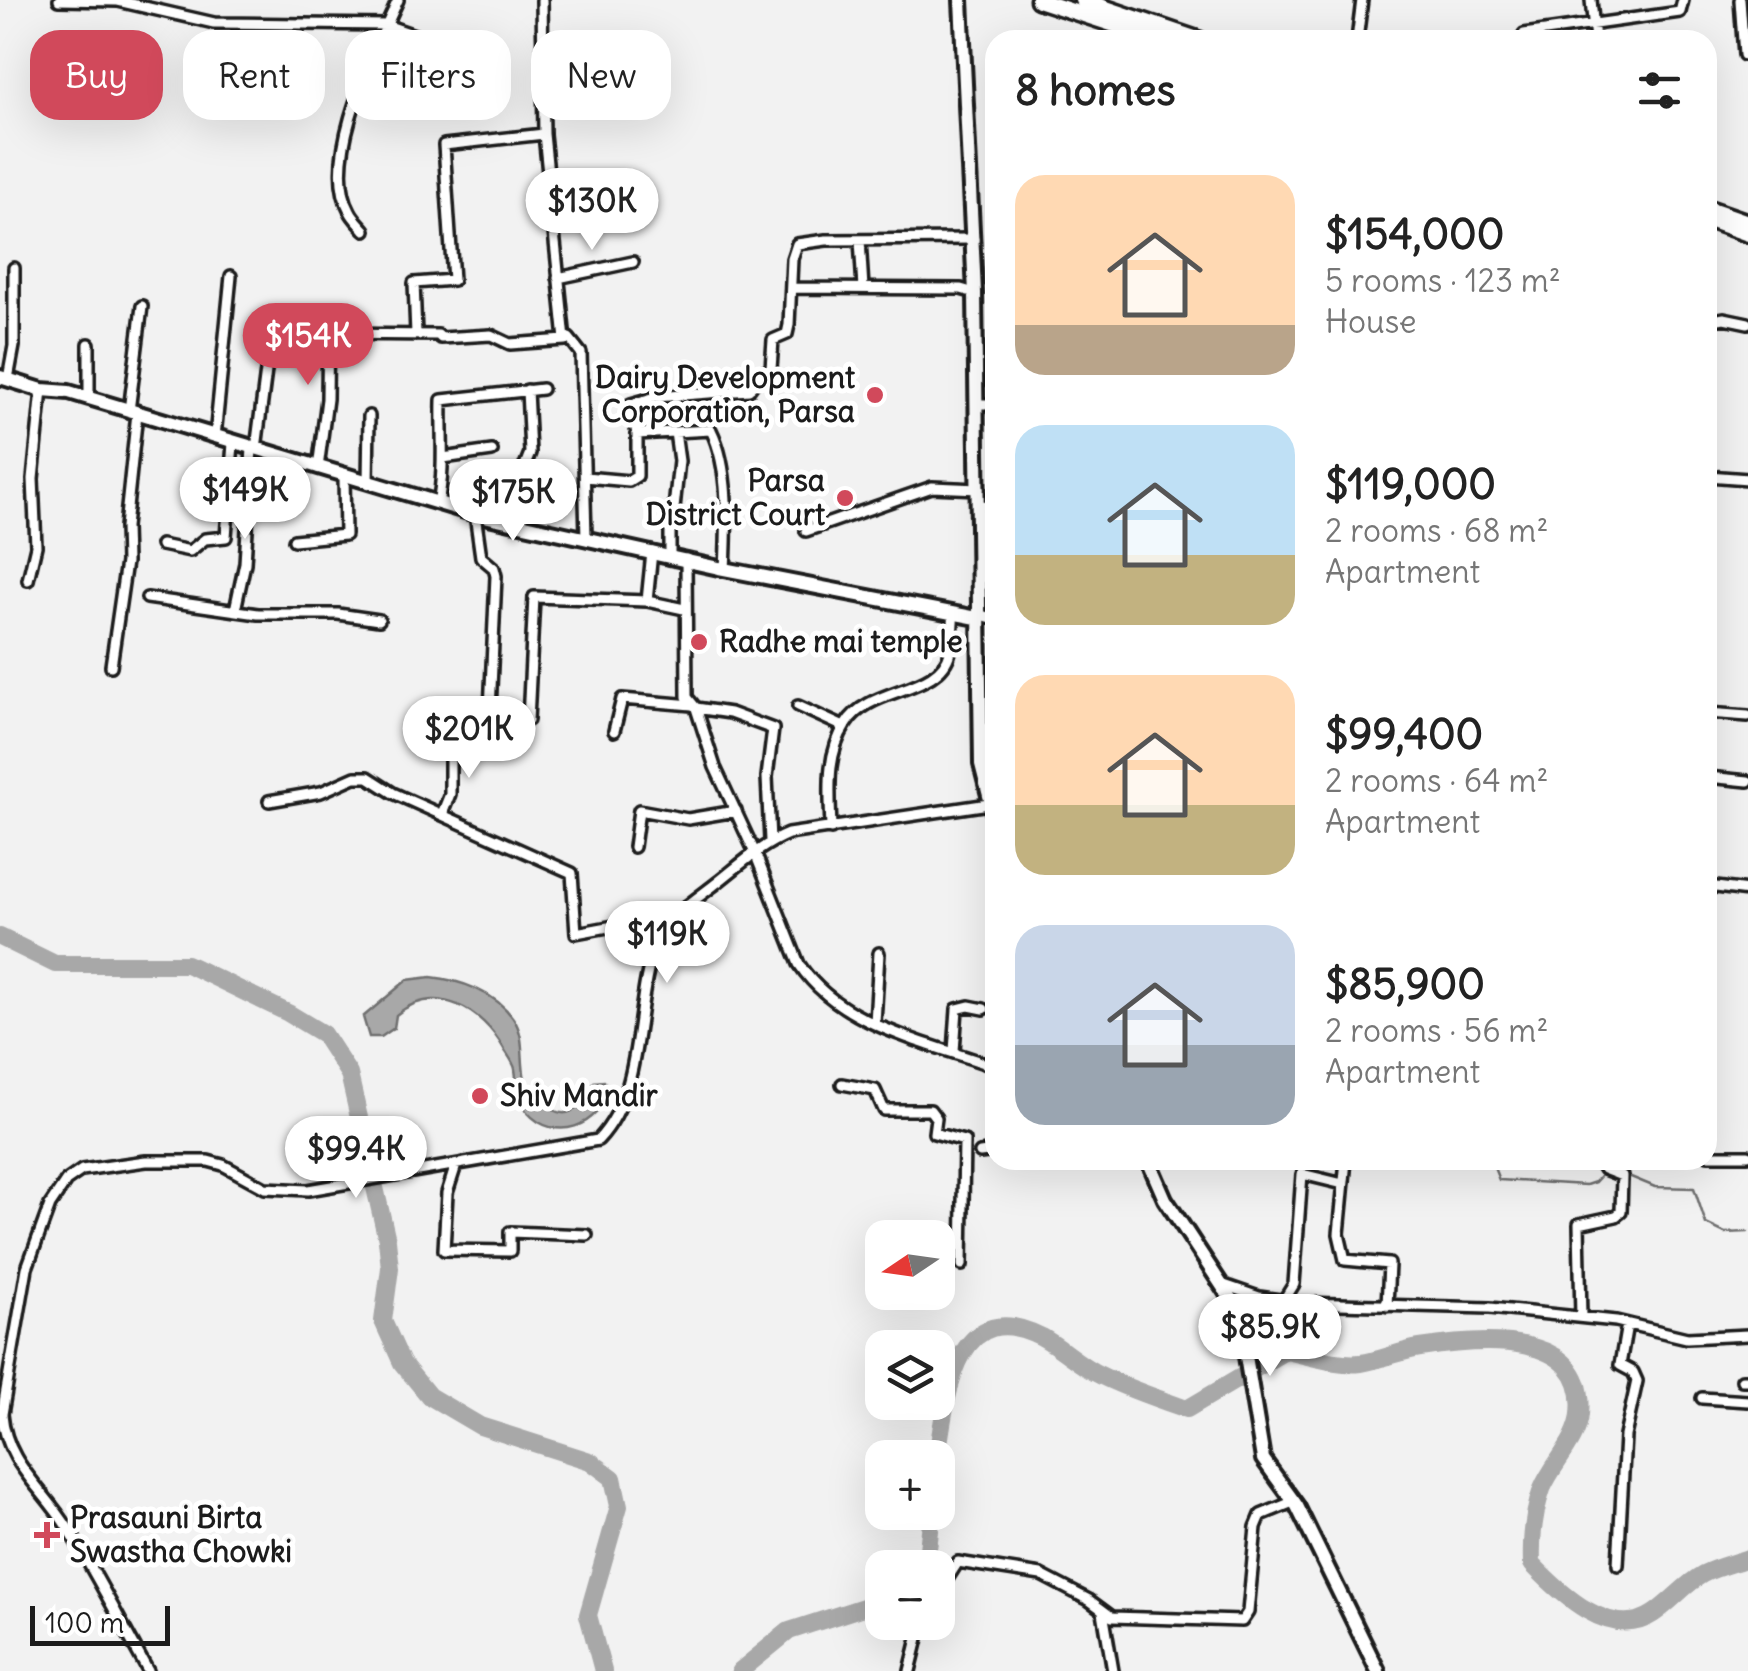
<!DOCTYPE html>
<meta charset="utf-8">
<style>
:root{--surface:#fff;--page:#f6f6f6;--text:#222;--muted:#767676;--accent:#d1495b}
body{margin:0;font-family:Delius,sans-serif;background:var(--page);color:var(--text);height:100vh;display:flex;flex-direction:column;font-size:38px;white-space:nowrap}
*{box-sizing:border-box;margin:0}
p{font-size:32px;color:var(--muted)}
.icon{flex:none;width:55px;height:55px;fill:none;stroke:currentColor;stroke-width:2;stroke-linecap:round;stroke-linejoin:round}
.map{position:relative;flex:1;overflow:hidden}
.side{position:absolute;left:985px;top:30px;width:732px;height:1140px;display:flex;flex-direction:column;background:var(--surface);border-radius:30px;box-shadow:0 10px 40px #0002}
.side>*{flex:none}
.hud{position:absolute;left:30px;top:30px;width:805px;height:90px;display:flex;gap:20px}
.needle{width:65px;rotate:257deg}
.controls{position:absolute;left:865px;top:1220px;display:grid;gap:20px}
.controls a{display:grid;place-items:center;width:90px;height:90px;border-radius:20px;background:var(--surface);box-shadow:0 10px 40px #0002;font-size:50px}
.scale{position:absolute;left:30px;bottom:25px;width:140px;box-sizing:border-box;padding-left:10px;border:5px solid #1c1c1c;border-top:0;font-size:28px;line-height:35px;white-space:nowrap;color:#1c1c1c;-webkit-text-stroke:8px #fff;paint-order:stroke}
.price{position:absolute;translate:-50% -85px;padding:0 22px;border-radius:35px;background:#fff;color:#222;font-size:32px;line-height:65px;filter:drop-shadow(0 2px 5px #0008)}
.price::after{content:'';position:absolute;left:50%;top:60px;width:30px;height:22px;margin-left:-15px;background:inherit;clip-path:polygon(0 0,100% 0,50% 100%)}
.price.active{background:var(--accent);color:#fff}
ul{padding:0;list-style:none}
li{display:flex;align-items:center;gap:30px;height:250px;padding:0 30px}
li span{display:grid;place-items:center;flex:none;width:280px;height:200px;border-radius:30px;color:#555}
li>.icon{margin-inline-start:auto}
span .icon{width:120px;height:120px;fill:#fffc;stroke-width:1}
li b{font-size:42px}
h2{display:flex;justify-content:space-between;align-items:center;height:120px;padding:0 30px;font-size:42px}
.chip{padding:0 35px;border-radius:30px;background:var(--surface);box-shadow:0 10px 40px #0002;font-size:35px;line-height:90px}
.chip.active{background:var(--accent);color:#fff}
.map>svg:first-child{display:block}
.water{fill:#a8a8a8;stroke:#707070;stroke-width:2.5}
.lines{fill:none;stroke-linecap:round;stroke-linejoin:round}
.stream{stroke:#707070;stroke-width:2.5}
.river{stroke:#a8a8a8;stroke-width:18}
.street-casing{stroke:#1c1c1c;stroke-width:16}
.secondary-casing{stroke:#1c1c1c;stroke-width:20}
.primary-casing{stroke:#1c1c1c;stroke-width:21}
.street{stroke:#fff;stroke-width:9}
.secondary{stroke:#fff;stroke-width:12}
.primary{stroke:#fff;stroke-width:14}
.poi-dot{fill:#d1495b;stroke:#fff;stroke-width:4}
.labels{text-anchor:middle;stroke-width:10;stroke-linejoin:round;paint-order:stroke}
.poi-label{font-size:30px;font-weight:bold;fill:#1c1c1c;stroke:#fff;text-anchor:start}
</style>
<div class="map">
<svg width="1748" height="1671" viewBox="0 0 1748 1671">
<rect width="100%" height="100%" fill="#f2f2f2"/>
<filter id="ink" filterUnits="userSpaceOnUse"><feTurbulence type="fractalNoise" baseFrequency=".01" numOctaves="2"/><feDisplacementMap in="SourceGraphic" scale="20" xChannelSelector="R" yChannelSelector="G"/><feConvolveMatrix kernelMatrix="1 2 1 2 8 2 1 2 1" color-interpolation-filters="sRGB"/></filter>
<g filter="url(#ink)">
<!-- water -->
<path class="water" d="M431,977C460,980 495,992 513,1018C526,1037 520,1057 525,1079C526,1086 533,1092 538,1097C566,1128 578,1110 594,1082L604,1081L609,1089C600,1126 555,1144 527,1112C513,1095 518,1086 515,1069C514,1063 507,1054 504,1049C482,1009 436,982 396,1015L394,1028L381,1037H369L363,1017L407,980Z"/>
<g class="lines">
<!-- stream -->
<path class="stream" d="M1491,1160L1499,1180L1586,1185L1595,1182L1605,1171
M1626,1175L1655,1187L1694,1188L1706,1224L1725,1233L1748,1232"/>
<!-- river -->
<path class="river" d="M0,937L55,964H187L288,1013L323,1034L349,1074L387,1240L390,1268L383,1321L402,1363L429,1396L480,1426L590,1461L613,1478L619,1506L588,1615L603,1671
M937,1458C946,1398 955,1292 1042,1337C1062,1348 1079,1365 1100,1375C1128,1389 1158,1399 1187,1409L1285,1351C1308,1355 1338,1366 1361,1363C1381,1360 1400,1351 1420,1348C1478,1339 1589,1328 1580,1414C1578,1441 1552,1464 1542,1489C1534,1512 1531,1539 1532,1564C1560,1593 1611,1642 1653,1614C1671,1602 1685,1584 1703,1574C1717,1567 1734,1563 1748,1558
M921,1568L927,1559L932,1512
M740,1671L789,1631L882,1601"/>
<!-- street casing -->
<g class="street-casing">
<path id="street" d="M59,0L118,1L214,23L386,25L440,44
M542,0L544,134L565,340L569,338L581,353L586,537
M1591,0L1595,40
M1740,0L1744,55
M1524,34L1680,12L1683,0
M1357,40L1362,0
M365,230C360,224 353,218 350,211C320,158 376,50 398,0
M860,240L863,288
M558,278L633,262
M792,288L961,289L975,293
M1708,321L1724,318L1748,323
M328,334L438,335L441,338L491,335L510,344L565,340
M416,334L414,283L453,280L444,145L544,134
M89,344V398
M8,379L14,346V268
M978,404H995
M129,411L142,306
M637,434L631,404L656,397L749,390L761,373L771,369L773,340L787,334L789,325L792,259L797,244L826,240L974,239
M215,437L231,276
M256,449L273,316
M443,458L492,451
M318,468L327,399L328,311
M1708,476L1748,479
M585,477L629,481L637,476V434L711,430C730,468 727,527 725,570
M368,483L369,416
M438,503C445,469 441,435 442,400L542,389
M979,506L995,507
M475,514L481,557L494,568L496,576L489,733
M518,523V483L530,453L527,390
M806,531L932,487L979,489
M294,540L345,535L344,476
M161,545L190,551L205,539L226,537L233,443
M670,555V519L673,518L679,461L675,432
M686,559L687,697L696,708L715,767L755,853L799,964C840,1027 929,1042 995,1067
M28,580L36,546L33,479L42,390
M147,598L258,614H338L379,620
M647,601L652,552
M235,610L245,563L252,448
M978,614L995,619
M111,666L126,562L125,527L137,413
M798,706L844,727
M696,708L730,713L773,729L767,777L770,841
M1708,713L1748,716
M528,720L534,597L647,601L684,609
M614,731L622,699L692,705
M1708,777L1748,781
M269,801L321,792L355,777H368L393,793L572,873L576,933L646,920L669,925
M442,814L450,794V740
M831,829C830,793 825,756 846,724C869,686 940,694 950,652C953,640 952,626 954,613
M634,847L639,810L688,819L736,811
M1708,886L1748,891
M875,1023L879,953
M954,1051L957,1009L969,1006L984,1009
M842,1084L875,1090L884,1110H930L936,1118L934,1133L964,1141L962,1265
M980,1153L995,1151
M1708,1155H1748
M1346,1160L1339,1234L1345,1260L1389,1264L1387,1306
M456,1165L447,1193L444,1250L510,1251V1232L587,1235
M1224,1285L1259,1297L1301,1303L1490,1308L1616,1321L1687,1338L1748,1335
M1284,1300L1294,1284L1302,1174L1343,1184
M1581,1317L1579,1224L1616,1216L1621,1212L1622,1176L1604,1169L1599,1160
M1742,1380H1748
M1702,1398L1748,1401
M1618,1565L1625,1436L1637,1381L1633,1372L1620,1365L1627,1324
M938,1593L958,1562L1041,1575L1089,1600L1112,1617L1242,1621L1248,1612L1256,1527L1261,1515L1295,1501
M1103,1612L1113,1671
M148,1671C121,1623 96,1573 67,1527C42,1487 6,1463 2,1414L27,1268L50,1205L66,1181L82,1170L146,1161H208L223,1165L265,1188L308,1190L598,1140C647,1088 632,1003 657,941C667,917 698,898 718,882C741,864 761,845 788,834L989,804
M910,1671L922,1622"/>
</g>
<!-- secondary casing -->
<g class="secondary-casing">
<path id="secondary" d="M961,0L975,293L981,764L995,819
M0,377L42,390L69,392L475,514L719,568L977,618
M1148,1160L1165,1199L1232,1301L1244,1344L1263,1459L1297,1506L1378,1671"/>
</g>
<!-- primary casing -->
<g class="primary-casing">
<path id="primary" d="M1038,0L1161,40
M1082,0L1200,40
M1708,208L1748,222
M1708,220L1748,234"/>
</g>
<!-- street -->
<use href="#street" class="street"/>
<!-- secondary -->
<use href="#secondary" class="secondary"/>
<!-- primary -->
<use href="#primary" class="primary"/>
</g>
</g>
<!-- markers -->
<g class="poi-dot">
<circle cx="875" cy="395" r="10"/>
<circle cx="845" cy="498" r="10"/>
<circle cx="699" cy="642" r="10"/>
<circle cx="480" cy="1096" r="10"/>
<path d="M42 1520h10v10h10v10h-10v10h-10v-10h-10v-10h10z"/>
</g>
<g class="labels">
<!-- poi labels -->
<g class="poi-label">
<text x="855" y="388" text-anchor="end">Dairy Development<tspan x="855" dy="34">Corporation, Parsa</tspan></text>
<text x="825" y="491" text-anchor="end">Parsa<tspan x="825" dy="34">District Court</tspan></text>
<text x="719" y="652">Radhe mai temple</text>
<text x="500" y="1106">Shiv Mandir</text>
<text x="70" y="1528">Prasauni Birta<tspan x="70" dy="34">Swastha Chowki</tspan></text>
</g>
</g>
</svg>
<div class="controls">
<a><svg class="needle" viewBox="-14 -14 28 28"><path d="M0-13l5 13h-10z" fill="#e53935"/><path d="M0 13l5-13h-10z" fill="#767676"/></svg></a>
<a><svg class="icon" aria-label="layers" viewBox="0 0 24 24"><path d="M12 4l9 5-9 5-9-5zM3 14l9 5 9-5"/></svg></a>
<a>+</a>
<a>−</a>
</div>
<div class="scale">100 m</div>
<b class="price" style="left:592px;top:253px">$130K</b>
<b class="price active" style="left:308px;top:388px">$154K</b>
<b class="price" style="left:245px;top:542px">$149K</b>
<b class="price" style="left:513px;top:544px">$175K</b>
<b class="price" style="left:469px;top:781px">$201K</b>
<b class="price" style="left:667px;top:986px">$119K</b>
<b class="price" style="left:356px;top:1201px">$99.4K</b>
<b class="price" style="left:1270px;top:1379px">$85.9K</b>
<div class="hud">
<a class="chip active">Buy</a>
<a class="chip">Rent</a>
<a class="chip">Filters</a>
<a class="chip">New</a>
</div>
<section class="side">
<h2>8 homes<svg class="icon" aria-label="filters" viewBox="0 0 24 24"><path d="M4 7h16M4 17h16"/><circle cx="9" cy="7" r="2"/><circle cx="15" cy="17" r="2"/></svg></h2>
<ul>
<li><span style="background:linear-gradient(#ffd9b3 75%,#b9a48a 0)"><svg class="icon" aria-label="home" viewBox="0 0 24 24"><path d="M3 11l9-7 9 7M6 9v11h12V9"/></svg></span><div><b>$154,000</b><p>5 rooms · 123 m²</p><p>House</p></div></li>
<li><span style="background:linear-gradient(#bfe0f5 65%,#c2b280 0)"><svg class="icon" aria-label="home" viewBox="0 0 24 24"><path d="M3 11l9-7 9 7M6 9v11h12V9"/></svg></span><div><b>$119,000</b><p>2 rooms · 68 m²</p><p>Apartment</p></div></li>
<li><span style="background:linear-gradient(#ffd9b3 65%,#c2b280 0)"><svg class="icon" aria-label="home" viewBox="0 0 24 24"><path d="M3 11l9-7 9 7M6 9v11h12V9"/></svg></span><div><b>$99,400</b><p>2 rooms · 64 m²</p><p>Apartment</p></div></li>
<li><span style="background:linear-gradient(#c9d6e8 60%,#9aa5b1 0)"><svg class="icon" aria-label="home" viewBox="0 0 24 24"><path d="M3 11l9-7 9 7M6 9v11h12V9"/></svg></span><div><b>$85,900</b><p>2 rooms · 56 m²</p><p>Apartment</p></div></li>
</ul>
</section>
</div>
